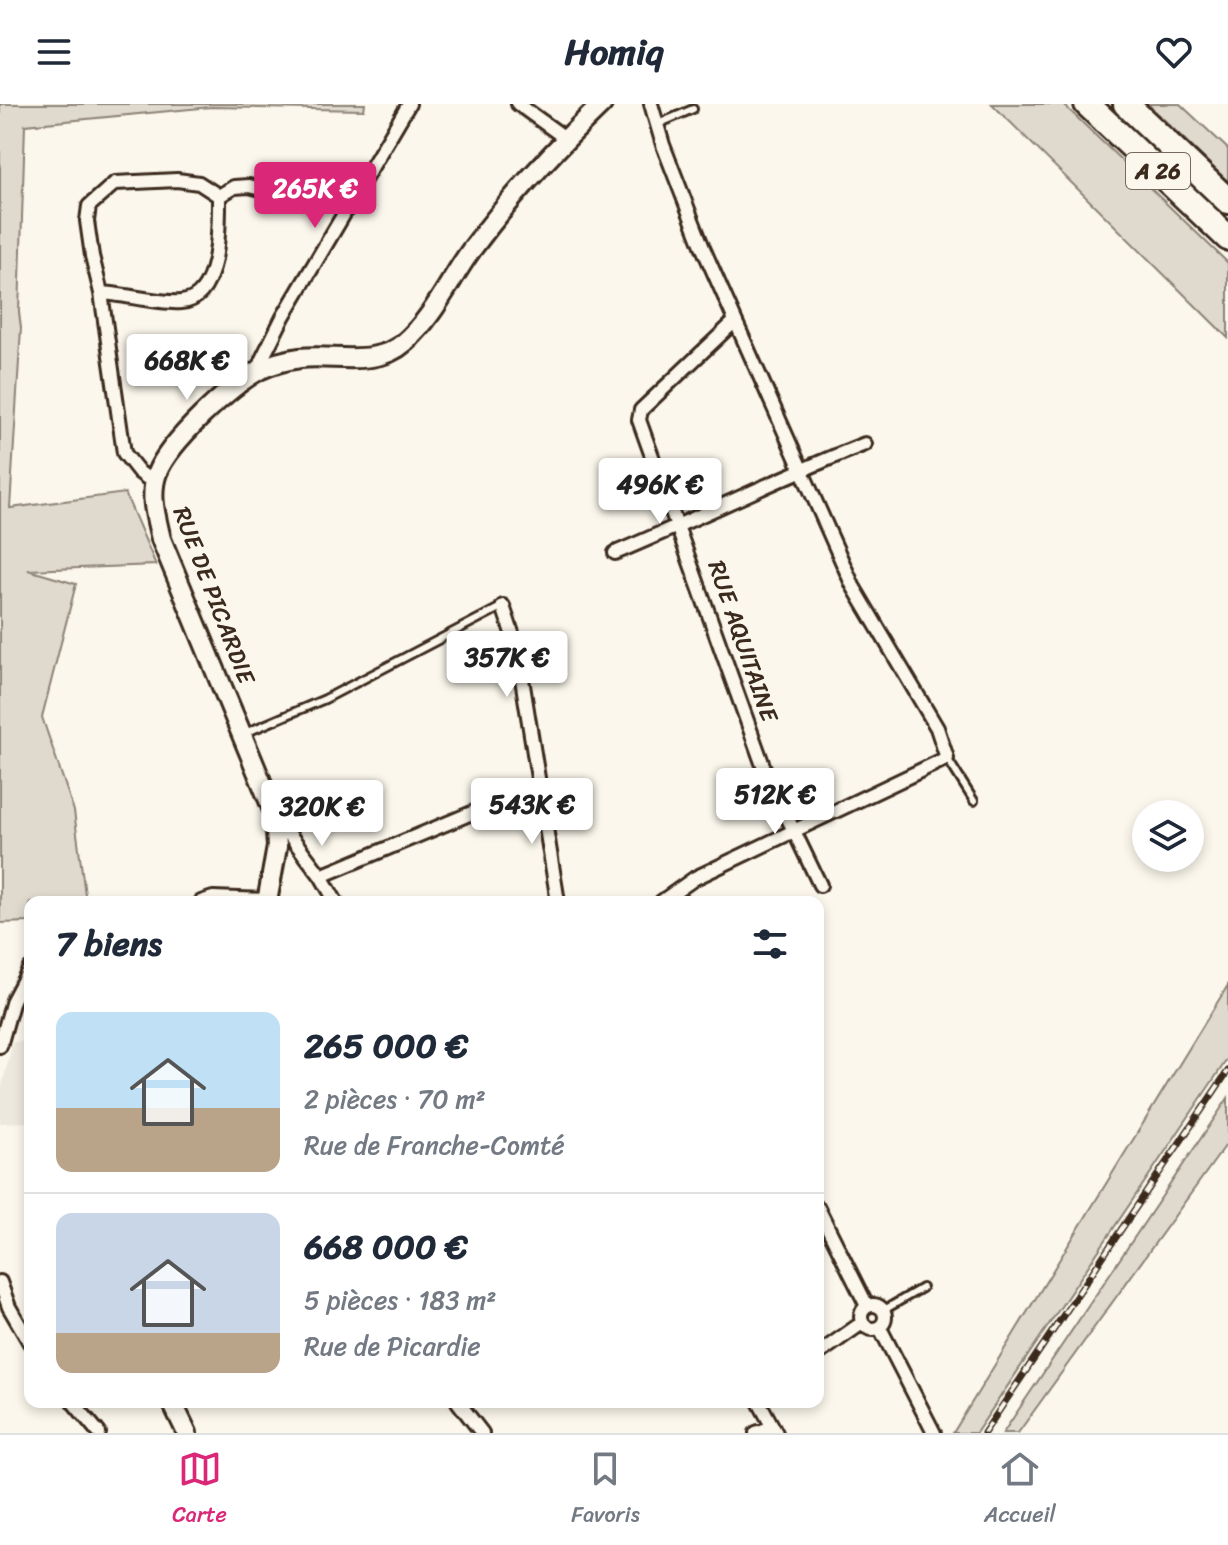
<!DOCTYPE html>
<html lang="fr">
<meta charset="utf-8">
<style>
:root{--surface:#fff;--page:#f2f2f3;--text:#1f2937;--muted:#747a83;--line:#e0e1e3;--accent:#db2777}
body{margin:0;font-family:Sriracha,sans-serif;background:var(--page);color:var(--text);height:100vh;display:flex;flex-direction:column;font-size:30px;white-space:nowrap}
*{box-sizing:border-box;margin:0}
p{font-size:26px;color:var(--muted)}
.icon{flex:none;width:44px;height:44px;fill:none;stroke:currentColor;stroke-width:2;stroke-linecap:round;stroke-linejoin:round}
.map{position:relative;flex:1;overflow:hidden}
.details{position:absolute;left:24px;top:792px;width:800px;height:512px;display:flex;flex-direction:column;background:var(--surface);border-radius:16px;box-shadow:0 4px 12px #0003}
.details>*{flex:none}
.buttons{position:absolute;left:1132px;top:696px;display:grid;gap:16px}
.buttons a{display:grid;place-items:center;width:72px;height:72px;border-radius:50%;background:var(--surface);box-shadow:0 4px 12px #0003;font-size:40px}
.price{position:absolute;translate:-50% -68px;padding:0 18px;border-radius:8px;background:#fff;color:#222;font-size:26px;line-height:52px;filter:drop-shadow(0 2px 4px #0008)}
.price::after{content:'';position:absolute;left:50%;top:48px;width:24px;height:18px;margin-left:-12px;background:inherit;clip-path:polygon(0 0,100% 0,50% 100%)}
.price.selected{background:var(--accent);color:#fff}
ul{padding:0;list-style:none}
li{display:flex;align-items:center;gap:24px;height:200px;padding:0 32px}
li+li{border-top:2px solid var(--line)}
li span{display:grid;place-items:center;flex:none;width:224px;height:160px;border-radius:16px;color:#555}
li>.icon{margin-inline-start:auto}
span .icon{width:96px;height:96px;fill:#fffc;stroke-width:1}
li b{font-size:34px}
h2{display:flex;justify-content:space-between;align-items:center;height:96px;padding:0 32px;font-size:34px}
header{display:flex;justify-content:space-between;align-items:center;height:104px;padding:0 32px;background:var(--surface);font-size:36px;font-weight:800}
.dock{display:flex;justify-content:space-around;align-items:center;height:112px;border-top:2px solid var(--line);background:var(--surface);font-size:22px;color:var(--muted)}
.dock a{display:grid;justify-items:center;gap:4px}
.dock .selected{color:var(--accent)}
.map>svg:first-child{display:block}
.built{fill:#ede8dd}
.green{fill:#dfd9ce;stroke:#8d8276;stroke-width:2}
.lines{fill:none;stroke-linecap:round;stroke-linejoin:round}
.lane-casing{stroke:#3b2a1e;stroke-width:12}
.street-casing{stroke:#3b2a1e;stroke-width:18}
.secondary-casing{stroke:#3b2a1e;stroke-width:24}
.highway-casing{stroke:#3b2a1e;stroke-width:30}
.lane{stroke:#fbf7ec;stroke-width:6}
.street{stroke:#fbf7ec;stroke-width:12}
.secondary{stroke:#fbf7ec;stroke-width:18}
.highway{stroke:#fbf7ec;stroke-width:24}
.rail-casing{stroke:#3b2a1e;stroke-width:7}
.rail{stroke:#fbf7ec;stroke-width:4;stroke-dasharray:12;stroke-linecap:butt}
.labels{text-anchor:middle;stroke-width:6;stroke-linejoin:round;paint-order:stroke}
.shield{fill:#fbf7ec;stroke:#75685c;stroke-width:2}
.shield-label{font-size:22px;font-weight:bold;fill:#3b2a1e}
.street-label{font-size:24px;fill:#3b2a1e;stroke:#fbf7ec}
</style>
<header><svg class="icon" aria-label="menu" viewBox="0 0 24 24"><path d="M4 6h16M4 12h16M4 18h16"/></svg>Homiq<svg class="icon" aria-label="heart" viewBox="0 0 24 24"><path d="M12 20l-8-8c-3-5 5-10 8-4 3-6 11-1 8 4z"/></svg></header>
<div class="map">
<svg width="1228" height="1329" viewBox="0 0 1228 1329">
<rect width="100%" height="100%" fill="#fbf7ec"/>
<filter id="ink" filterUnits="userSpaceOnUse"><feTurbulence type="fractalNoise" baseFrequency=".0125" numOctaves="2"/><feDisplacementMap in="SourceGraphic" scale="16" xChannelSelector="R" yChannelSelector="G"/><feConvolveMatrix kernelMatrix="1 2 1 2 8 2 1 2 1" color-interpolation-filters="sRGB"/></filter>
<g filter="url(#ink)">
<!-- built -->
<path class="built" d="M30,937V1018L0,1019V990L13,938Z"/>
<!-- green -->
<path class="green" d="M0,0H365L364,6L211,3L25,21L19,208L21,224L10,404L125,389L156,461L28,466L76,480L42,613L74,707L86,798H30V818L0,819Z
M992,0H1063L1228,159V234Z
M1148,0H1180L1228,45V78Z
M1228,881V954L976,1329H953Z
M1228,994V1038L1018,1329H1003Z"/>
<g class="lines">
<!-- lane casing -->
<g class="lane-casing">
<path id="lane" d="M658,20L693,5
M245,629L325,595L503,502
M947,654L974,697
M884,1206L922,1184"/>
</g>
<!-- street casing -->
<g class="street-casing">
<path id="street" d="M518,0L565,34
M651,0L663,41L703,144L853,482L937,624L947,654L695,774L661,798
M101,189C124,190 160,200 181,198C221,196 219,120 219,92L234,83L249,82L289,92L352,99
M734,218L641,306L639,316L765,667L820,781
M261,265L262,255L283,213L409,0
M155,380L139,368L124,349L101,189L92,152L87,117L89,102L115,79L177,76L199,79L219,92
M615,449C699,414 780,373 865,340
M503,502L517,544L558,798
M276,713L321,772L336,798
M321,772L539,681
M201,798L213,794L268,796
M0,942L13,896L30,864
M818,1104L867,1202
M0,1178L9,1203L30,1239
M861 1213a12 12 0 1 1 24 0a12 12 0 1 1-24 0Z
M880,1224L934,1329
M818,1250L862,1219
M73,1298L99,1329
M458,1298L482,1329
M759,1298L776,1329
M756,1329L773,1323"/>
</g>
<!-- secondary casing -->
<g class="secondary-casing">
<path id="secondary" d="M267,798L277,743L275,711L161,435C156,413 149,391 157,369C169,338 230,282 259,266C271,260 286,256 300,254C335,250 376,264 405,238C434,213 450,175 472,145C511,92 555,45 602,0
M172,1298L187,1329"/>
</g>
<!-- highway casing -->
<g class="highway-casing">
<path id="highway" d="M1087,0L1228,134
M1126,0L1228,97"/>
</g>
<!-- lane -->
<use href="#lane" class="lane"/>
<!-- street -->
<use href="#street" class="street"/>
<!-- secondary -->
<use href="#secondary" class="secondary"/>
<!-- highway -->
<use href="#highway" class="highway"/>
<!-- rail casing -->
<g class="rail-casing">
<path id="rail" d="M984,1329L1228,967"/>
</g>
<!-- rail -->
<use href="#rail" class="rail"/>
</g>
</g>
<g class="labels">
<!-- shield labels -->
<rect class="shield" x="1126" y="49" width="64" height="36" rx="6"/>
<g class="shield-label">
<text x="1158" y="75">A 26</text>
</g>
<!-- street labels -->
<g class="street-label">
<text transform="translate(214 491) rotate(69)" y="8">RUE DE PICARDIE</text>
<text transform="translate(743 537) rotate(71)" y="8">RUE AQUITAINE</text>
</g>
</g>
</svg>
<div class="buttons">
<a><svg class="icon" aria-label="layers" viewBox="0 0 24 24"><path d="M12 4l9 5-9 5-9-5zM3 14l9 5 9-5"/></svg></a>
</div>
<b class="price selected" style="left:315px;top:126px">265K €</b>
<b class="price" style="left:187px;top:298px">668K €</b>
<b class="price" style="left:660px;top:422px">496K €</b>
<b class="price" style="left:507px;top:595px">357K €</b>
<b class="price" style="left:775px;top:732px">512K €</b>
<b class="price" style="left:532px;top:742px">543K €</b>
<b class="price" style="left:322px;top:744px">320K €</b>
<section class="details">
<h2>7 biens<svg class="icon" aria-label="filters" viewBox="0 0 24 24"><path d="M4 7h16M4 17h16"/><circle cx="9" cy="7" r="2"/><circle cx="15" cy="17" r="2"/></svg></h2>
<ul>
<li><span style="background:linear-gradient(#bfe0f5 60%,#b9a48a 0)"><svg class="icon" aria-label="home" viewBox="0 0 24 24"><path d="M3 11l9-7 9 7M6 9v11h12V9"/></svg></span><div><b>265 000 €</b><p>2 pièces · 70 m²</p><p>Rue de Franche-Comté</p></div></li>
<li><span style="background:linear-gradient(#c9d6e8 75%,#b9a48a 0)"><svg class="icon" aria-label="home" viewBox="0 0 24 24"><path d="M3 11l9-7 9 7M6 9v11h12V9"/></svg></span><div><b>668 000 €</b><p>5 pièces · 183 m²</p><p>Rue de Picardie</p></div></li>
</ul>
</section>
</div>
<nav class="dock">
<a class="selected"><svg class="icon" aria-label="map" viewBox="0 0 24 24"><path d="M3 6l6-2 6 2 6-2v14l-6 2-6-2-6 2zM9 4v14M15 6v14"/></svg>Carte</a>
<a><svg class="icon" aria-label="saved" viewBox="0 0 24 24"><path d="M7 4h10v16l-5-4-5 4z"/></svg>Favoris</a>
<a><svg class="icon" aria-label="home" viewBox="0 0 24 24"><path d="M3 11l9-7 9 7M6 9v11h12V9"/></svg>Accueil</a>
</nav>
